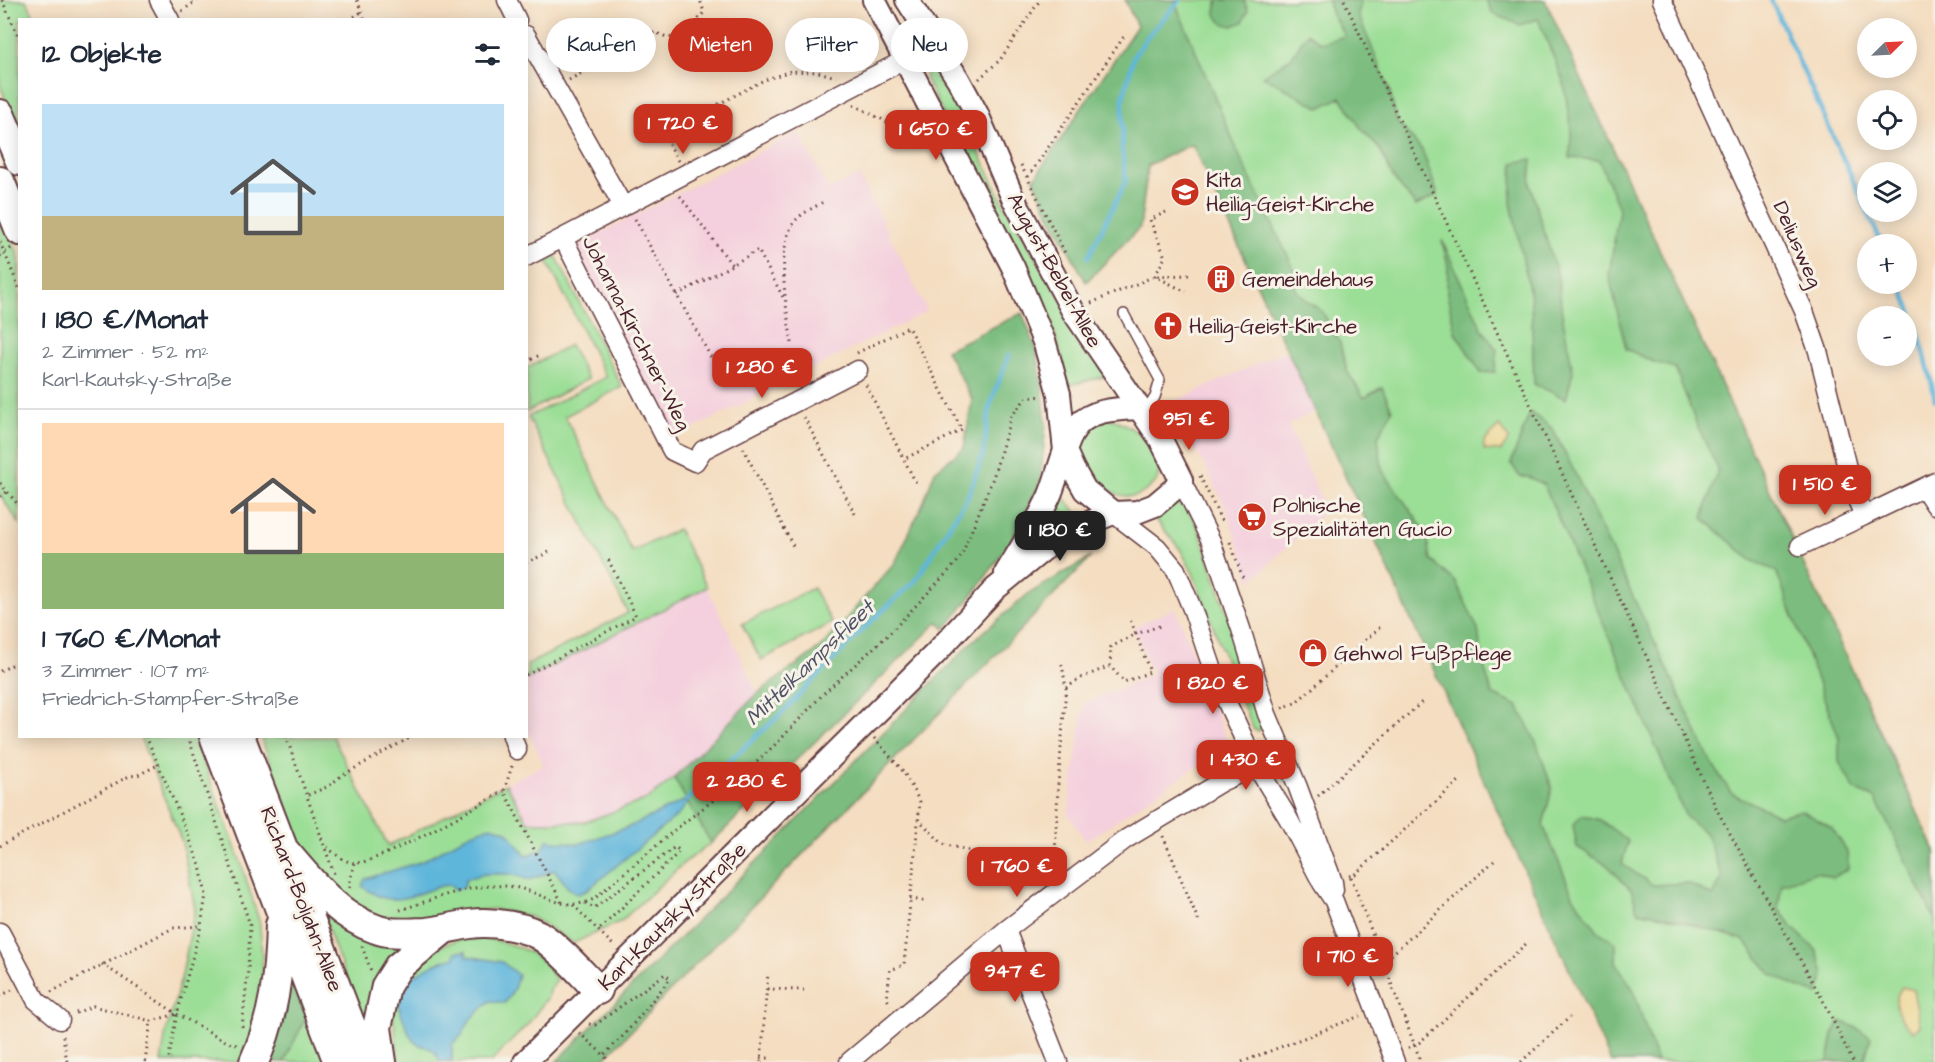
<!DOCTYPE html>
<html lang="de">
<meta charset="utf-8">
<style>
:root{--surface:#fff;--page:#f2f2f3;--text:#1f2937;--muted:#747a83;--line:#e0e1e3;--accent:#c8321e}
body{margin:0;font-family:"Architects Daughter",sans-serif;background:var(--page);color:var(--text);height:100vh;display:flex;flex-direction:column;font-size:22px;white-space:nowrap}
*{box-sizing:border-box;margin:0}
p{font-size:20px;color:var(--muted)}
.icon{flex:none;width:33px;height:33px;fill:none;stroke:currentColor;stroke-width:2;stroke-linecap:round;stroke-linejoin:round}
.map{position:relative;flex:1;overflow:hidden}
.drawer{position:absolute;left:18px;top:18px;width:510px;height:720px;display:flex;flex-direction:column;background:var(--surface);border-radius:0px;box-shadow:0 3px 15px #0003}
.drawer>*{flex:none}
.guide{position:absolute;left:546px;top:18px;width:570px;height:54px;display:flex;gap:12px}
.needle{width:39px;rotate:66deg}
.buttons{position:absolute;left:1857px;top:18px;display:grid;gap:12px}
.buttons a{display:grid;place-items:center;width:60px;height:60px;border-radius:50%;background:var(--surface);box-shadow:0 3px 15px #0003;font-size:30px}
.price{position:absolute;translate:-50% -51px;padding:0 14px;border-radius:12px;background:var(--accent);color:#fff;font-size:20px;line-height:39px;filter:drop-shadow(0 2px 3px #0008)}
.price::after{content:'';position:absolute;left:50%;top:36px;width:18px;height:14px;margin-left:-9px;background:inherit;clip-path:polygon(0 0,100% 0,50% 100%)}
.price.current{background:#222;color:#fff}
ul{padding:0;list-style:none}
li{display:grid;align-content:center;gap:12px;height:318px;padding:0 24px}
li+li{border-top:2px solid var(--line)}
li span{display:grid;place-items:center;height:186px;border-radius:0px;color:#555}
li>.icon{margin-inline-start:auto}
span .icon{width:108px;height:108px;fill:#fffc;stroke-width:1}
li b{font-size:26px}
h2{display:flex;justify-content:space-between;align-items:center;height:72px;padding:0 24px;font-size:26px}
.pill{padding:0 21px;border-radius:27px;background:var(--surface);box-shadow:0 3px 15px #0003;font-size:21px;line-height:54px}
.pill.current{background:var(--accent);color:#fff}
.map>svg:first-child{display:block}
.built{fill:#f4cfdd}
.green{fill:#9bde96;stroke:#727e60;stroke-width:1.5}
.forest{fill:#7cbd7f;stroke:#636e55;stroke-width:1.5}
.sand{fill:#eeda9e;stroke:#9c7c64;stroke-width:1.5}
.water{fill:#5eb6db;stroke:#546a83;stroke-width:1.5}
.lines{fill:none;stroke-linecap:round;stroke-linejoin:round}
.stream{stroke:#5eb6db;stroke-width:4.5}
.service-casing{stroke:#643c41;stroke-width:12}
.minor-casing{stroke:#643c41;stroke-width:21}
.tertiary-casing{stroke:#643c41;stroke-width:26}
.primary-casing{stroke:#643c41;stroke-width:32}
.path{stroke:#643c41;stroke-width:3;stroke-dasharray:1.5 4.5;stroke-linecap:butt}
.service{stroke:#fff;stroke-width:9}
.minor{stroke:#fff;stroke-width:18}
.tertiary{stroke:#fff;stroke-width:22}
.primary{stroke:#fff;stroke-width:28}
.path-bridge{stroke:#643c41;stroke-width:3;stroke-dasharray:1.5 4.5;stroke-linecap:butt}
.labels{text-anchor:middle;stroke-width:6;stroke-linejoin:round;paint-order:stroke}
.poi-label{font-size:21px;fill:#4a1f2b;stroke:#f7f3e8;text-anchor:start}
.street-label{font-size:21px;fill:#4a1f2b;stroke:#f7f3e8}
.water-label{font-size:22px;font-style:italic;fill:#515469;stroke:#f7f3e8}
</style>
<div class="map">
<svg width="1935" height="1062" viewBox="0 0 1935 1062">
<rect width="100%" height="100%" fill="#f7f3e8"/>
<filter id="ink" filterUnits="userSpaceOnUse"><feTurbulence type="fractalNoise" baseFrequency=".0167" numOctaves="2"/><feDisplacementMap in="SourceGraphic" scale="12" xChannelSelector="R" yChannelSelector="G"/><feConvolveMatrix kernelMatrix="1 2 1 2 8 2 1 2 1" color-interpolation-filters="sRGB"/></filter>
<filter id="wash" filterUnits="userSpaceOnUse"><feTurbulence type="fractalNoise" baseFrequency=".008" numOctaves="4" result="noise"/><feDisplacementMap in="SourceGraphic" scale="24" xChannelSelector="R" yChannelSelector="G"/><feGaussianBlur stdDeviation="1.35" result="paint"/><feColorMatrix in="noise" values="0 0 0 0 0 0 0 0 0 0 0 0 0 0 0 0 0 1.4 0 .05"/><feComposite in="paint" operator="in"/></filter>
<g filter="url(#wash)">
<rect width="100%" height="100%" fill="#f4ddc0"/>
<!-- built -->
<path class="built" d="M798,132L829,190L859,175L927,311L673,439L575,246Z
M1287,350L1315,411L1288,425L1326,510L1251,581L1226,509L1203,462L1167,405Z
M707,587L758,693L674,778L648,799L585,822H528L506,784L544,765L527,729V679Z
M1175,608L1227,740L1218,752L1086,841L1068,814L1084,703L1152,675L1134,627Z"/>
<!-- green -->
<path class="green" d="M0,0H26L36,19L20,20L19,135L0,85Z
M1125,0H1545L1935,851V1062H1612L1505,822L1192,144L1148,165L1140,227L1086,282L1046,207L1034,179L1137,26Z
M930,69H935L940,72L1004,204L1107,376L1069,385L1056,336L926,80L925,74Z
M0,209L19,257V523L0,495Z
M556,256L622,387L565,416L632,552L678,529L707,587L527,679V665L628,613L528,417L606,377L547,261Z
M570,345L588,379L527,412V368Z
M1109,418C1138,427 1146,440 1160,466C1159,470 1158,476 1157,480C1155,484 1150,487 1147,490C1119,513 1079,470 1080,441C1080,437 1083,432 1084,428Z
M1058,490L1082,519L1025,558Z
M1178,493L1198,527L1264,723L1263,728L1258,731L1254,730L1243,706L1193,573L1180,549L1151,514Z
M813,588L832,623L761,660L742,624Z
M140,737H194L242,866L260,924L263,974L258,1015L244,1062H161L166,1032L182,975L195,909L182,842Z
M261,737H333L388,846L506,784L528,822H585L648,799L674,778L711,843L685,862L621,921L574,943L531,917L493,909L453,913L409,924L362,918L306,859Z
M316,896L425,935L369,1041Z
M483,938C510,943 546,952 556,981L549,991L548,997L528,1024L491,1062H399L393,1014L397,981L434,949L456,940Z
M308,1013L328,1062H284Z"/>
<!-- forest -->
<path class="forest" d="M1125,0H1177L1175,2L1240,157L1293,267L1296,290L1306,300L1322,311L1340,343L1347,371L1364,398L1382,387L1392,410L1378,437L1382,470L1427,534L1431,560L1456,582L1478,630L1482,659L1492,694L1518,706L1537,744L1552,788L1543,825L1574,898L1598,931L1616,943V963L1633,989L1657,1062H1611L1380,551L1192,144L1148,165L1140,227L1086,282L1046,207L1034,179L1137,26Z
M1219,0H1244L1248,11L1243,22L1232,26C1218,24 1211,12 1219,0Z
M1327,0H1362L1358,14L1389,89L1397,122L1422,150L1438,195L1416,206L1394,179L1380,150L1360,127L1341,97L1320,108L1263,76L1291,58L1307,33L1321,43L1345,36L1332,14Z
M1486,0H1545L1935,851V920L1875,798L1855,790L1839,762V738L1776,571L1751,560L1703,518L1718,469L1696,423L1675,368L1654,362L1626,349L1609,275L1619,209L1599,160L1570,158L1571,132L1564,83L1538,19L1520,25L1493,14Z
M1532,159L1530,185L1558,277L1562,314L1573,372L1566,399L1534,384L1531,298L1511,203L1513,163Z
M1442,240L1482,329L1497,350L1495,372L1481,373L1455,332L1447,293L1448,266Z
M1022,313L1036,348L1042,384L1046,425L1040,484L1014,536L978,588L945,629L938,622L711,843L674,778L758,693L821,647L895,563L923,503L935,471L964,448L972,399L946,350Z
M1530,412L1552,428L1573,469L1710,760L1731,793L1780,816L1801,810L1832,828L1847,851L1848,869L1832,878L1816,872L1782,884L1778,908L1792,927L1816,950L1824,973L1818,994L1797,987L1771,974L1744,940L1663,916L1637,911L1632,891L1607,865L1577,847L1573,825L1582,815L1600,820L1628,841L1622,864L1653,885L1688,883L1713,896L1722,877L1706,834L1686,817L1544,485L1529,477H1520L1511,463Z
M1091,557L601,1062H556L782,836L973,641L1028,594Z
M290,974L308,1013L284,1062H260Z
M1840,1021L1855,1027L1871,1037L1864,1062H1828L1833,1035Z"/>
<!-- sand -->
<path class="sand" d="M1499,426L1509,439L1501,451L1484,450V442Z
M1902,987L1913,990L1920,1026L1913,1032C1899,1018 1889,1005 1902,987Z"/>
<!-- water -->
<path class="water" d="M692,797L679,814L586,891L578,894L568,888L555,870L529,880L511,874H485L466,879L464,887L454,890L452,886C444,884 438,887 429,890C402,900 386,906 362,886L365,879L423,861L469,834L491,826L507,831L526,856L543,849L547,840L579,844L631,826Z
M466,951L467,956L502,962L518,975L514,989L505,1003L490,1001L470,1020L462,1035L452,1044V1060L440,1062C433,1042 421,1050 413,1040C409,1035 407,1029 405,1023C402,1016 398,1009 399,1001C403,975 433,963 455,957V952Z"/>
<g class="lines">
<!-- stream -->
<path class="stream" d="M1771,0L1882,244
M1088,257L1126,181L1122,148L1123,98L1134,56L1147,37L1180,0
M1900,284C1917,323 1927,358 1935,400
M687,800L783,712L863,629L916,580L968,496L983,454L990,405L1009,355"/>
</g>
</g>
<g filter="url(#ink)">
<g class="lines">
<!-- service casing -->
<g class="service-casing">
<path id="service" d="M1124,314L1160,380L1155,397L1144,414"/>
</g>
<!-- minor casing -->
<g class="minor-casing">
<path id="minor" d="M159,0L170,20
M507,0L517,20
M1662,0L1804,311L1818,351L1852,488L1864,516L1935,482
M526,35L623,206
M563,238L672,451L695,462L703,450L858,370
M526,257L935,44
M1181,480L1211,541L1241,629L1267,714L1297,785L1333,882L1334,890
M1924,488L1935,505
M1113,513L1157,547L1176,570L1193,611L1216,679L1257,767L1288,818L1322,883L1334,901L1395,1062
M1800,546L1864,516
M512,736L517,750
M1006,930L1058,1062
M0,932L36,1000L60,1020
M849,1062L1006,930L1126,839L1221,782L1284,754"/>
</g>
<!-- tertiary casing -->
<g class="tertiary-casing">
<path id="tertiary" d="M874,0L1013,267L1045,344L1059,394L1065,451L1073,469L1085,490L1113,513
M1006,573C1021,549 1037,523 1049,497C1057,480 1066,437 1078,425C1093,409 1118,409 1138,408
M525,1062L935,654L995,589L1055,540L1076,528L1113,513L1137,512L1155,505L1174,489L1181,480L1161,440L1073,311L1012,196L977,114L958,79L907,0"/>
</g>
<!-- primary casing -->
<g class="primary-casing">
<path id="primary" d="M0,114L20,161
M0,181L20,231
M214,736L338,1062
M240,736L365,1062
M284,850C311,881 336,915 376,929C390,935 410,932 426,932C441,931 455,926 470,924C491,921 528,926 545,939C564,953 581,973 598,990
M254,1062C274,1017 279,974 280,925
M382,1062L377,1028L386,986L398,967L442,931"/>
</g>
<!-- path -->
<path class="path" d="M2,0L20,40
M357,0L365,20
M1344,0L1718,812L1826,1006L1853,1062
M182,11L198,0
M349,20L363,11
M979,79L1000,60L1040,0
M569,80L655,32C680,46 690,31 704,12L700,0
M854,105L926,142
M678,161L666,138L668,131L764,80L791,71L818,72L836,77
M1021,165L1065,253
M1028,177L1125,35
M680,196L732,265L758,250L785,301
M1166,212L1150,220L1165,257L1155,276L1186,292
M635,219L724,381
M0,242L20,290
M677,295L732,265
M1091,303L1155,276L1189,275
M792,343C787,313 774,245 796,220C802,213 815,207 823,202
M857,353L908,327L962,430L904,459
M526,362L542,354
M866,385L916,483
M804,417L855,514
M743,448L793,546
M1200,476L1223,524
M0,483L20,507
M0,496L7,492
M1230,542L1244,581
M526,563L549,552
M1062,664L1066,688L1058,785L1055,856L1064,868
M1110,666L1111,647L1136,634L1129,617
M0,671L20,661
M526,675L636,616L608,559
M1066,688L1081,678L1110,666L1124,682L1150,672L1136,634L1160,626
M1282,708L1295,703L1307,693L1380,627
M146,736L187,832L200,866L206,895L201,926L177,1014L168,1062
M188,736L250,925L248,970L242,1027
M286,736L334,874
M874,738L903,771L920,802L904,965L890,970L887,999L891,1005
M512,766L504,791L562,903
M308,795L329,786L341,776L413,736
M1318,796L1422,702
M918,819L943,844L975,852
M1163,836L1199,922
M0,846L129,776L138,775L160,764
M327,847C334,853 344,862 355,863C378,864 478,805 504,791
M1349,876L1354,875L1459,781
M1351,877L1421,1062
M350,888V880L355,863
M910,899L924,901
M585,903L594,908L675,847L680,851L599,930
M573,905L614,946
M400,910C435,899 476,881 514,887C543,892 563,914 594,899L677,828L728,789L779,741L824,693L889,634L960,559L993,478L1011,417L1026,398L1042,396
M362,946L371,971
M1375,963L1390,956L1494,861
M102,964L177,1014L231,1044L238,1045
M767,989L804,990
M51,992L173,928L201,926
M0,996L12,990
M76,1013L93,1006L151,1021L177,1014
M589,1024L595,1025L665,974L670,979L625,1034L604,1055
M579,1033L604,1055L609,1062
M63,1036L67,1062
M1408,1048L1420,1042L1529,941
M761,1058H770
M145,1062L151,1021
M761,1062L768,973
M1242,1062L1360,1016
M1521,1062L1570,1017"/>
<!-- service -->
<use href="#service" class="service"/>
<!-- minor -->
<use href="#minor" class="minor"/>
<!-- tertiary -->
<use href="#tertiary" class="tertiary"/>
<!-- primary -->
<use href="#primary" class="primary"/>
<!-- path-bridge -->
<path class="path-bridge" d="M0,256L20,242"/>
</g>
</g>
<!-- icons -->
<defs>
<g id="school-disc" transform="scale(1.5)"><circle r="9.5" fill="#c8321e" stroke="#f7f3e8"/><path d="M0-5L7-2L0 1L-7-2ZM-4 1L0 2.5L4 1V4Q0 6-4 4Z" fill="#fff"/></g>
<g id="building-disc" transform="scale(1.5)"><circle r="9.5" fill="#c8321e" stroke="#f7f3e8"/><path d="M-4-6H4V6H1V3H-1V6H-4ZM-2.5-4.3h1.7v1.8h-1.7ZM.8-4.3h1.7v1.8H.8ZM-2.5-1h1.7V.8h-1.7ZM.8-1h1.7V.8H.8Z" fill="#fff"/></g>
<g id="church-disc" transform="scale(1.5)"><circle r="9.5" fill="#c8321e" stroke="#f7f3e8"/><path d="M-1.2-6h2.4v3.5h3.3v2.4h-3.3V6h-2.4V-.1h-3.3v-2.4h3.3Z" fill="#fff"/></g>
<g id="supermarket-disc" transform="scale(1.5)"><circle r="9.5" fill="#c8321e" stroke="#f7f3e8"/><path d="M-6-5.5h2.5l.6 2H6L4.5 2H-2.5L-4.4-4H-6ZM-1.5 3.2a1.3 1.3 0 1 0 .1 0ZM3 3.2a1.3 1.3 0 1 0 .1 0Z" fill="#fff"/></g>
<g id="shop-disc" transform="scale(1.5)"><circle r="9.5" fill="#c8321e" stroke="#f7f3e8"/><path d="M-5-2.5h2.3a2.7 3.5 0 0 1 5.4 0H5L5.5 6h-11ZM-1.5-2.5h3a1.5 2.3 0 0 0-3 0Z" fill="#fff"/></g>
</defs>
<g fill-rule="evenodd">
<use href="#school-disc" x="1185" y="192"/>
<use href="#building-disc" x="1221" y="279"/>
<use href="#church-disc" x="1168" y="326"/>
<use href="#supermarket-disc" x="1252" y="517"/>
<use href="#shop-disc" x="1313" y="653"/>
</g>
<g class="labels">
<!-- poi labels -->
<g class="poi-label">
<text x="1206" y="187">Kita<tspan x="1206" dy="24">Heilig-Geist-Kirche</tspan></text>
<text x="1242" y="286">Gemeindehaus</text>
<text x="1189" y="333">Heilig-Geist-Kirche</text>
<text x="1273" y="512">Polnische<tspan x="1273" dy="24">Spezialitäten Gucio</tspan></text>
<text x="1334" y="660">Gehwol Fußpflege</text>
</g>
<!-- street labels -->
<g class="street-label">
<text transform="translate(1798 244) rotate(66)" y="7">Deliusweg</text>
<text transform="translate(1055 270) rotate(61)" y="7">August-Bebel-Allee</text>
<text transform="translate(637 333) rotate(63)" y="7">Johanna-Kirchner-Weg</text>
<text transform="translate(302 899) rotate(69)" y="7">Richard-Boljahn-Allee</text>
<text transform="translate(672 916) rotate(-45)" y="7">Karl-Kautsky-Straße</text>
</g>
<!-- water labels -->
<g class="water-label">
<text transform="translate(809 662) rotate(-44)" y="8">Mittelkampsfleet</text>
</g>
</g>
</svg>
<div class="buttons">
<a><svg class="needle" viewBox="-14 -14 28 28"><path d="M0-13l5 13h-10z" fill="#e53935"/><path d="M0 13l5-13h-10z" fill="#747a83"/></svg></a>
<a><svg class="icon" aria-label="locate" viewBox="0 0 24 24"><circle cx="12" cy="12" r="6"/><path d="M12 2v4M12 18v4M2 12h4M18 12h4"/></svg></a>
<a><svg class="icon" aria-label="layers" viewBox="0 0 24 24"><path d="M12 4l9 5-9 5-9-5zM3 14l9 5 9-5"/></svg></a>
<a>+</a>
<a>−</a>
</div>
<b class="price" style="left:683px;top:155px">1 720 €</b>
<b class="price" style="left:936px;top:161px">1 650 €</b>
<b class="price" style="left:762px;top:399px">1 280 €</b>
<b class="price" style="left:1189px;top:451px">951 €</b>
<b class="price" style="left:1825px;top:516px">1 510 €</b>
<b class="price current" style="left:1060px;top:562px">1 180 €</b>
<b class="price" style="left:1213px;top:715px">1 820 €</b>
<b class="price" style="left:1246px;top:791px">1 430 €</b>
<b class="price" style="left:747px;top:813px">2 280 €</b>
<b class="price" style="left:1017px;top:898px">1 760 €</b>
<b class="price" style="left:1348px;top:988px">1 710 €</b>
<b class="price" style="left:1015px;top:1003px">947 €</b>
<div class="guide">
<a class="pill">Kaufen</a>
<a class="pill current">Mieten</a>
<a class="pill">Filter</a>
<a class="pill">Neu</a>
</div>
<section class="drawer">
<h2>12 Objekte<svg class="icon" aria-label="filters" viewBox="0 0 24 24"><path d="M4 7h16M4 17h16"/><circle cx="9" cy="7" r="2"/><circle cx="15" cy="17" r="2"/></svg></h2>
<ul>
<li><span style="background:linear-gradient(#bfe0f5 60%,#c2b280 0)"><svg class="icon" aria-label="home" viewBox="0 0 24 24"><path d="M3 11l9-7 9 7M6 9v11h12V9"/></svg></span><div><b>1 180 €/Monat</b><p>2 Zimmer · 52 m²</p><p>Karl-Kautsky-Straße</p></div></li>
<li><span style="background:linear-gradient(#ffd9b3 70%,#8fb573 0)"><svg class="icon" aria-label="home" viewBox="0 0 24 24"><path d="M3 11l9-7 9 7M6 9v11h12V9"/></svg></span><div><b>1 760 €/Monat</b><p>3 Zimmer · 107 m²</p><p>Friedrich-Stampfer-Straße</p></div></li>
</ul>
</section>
</div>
